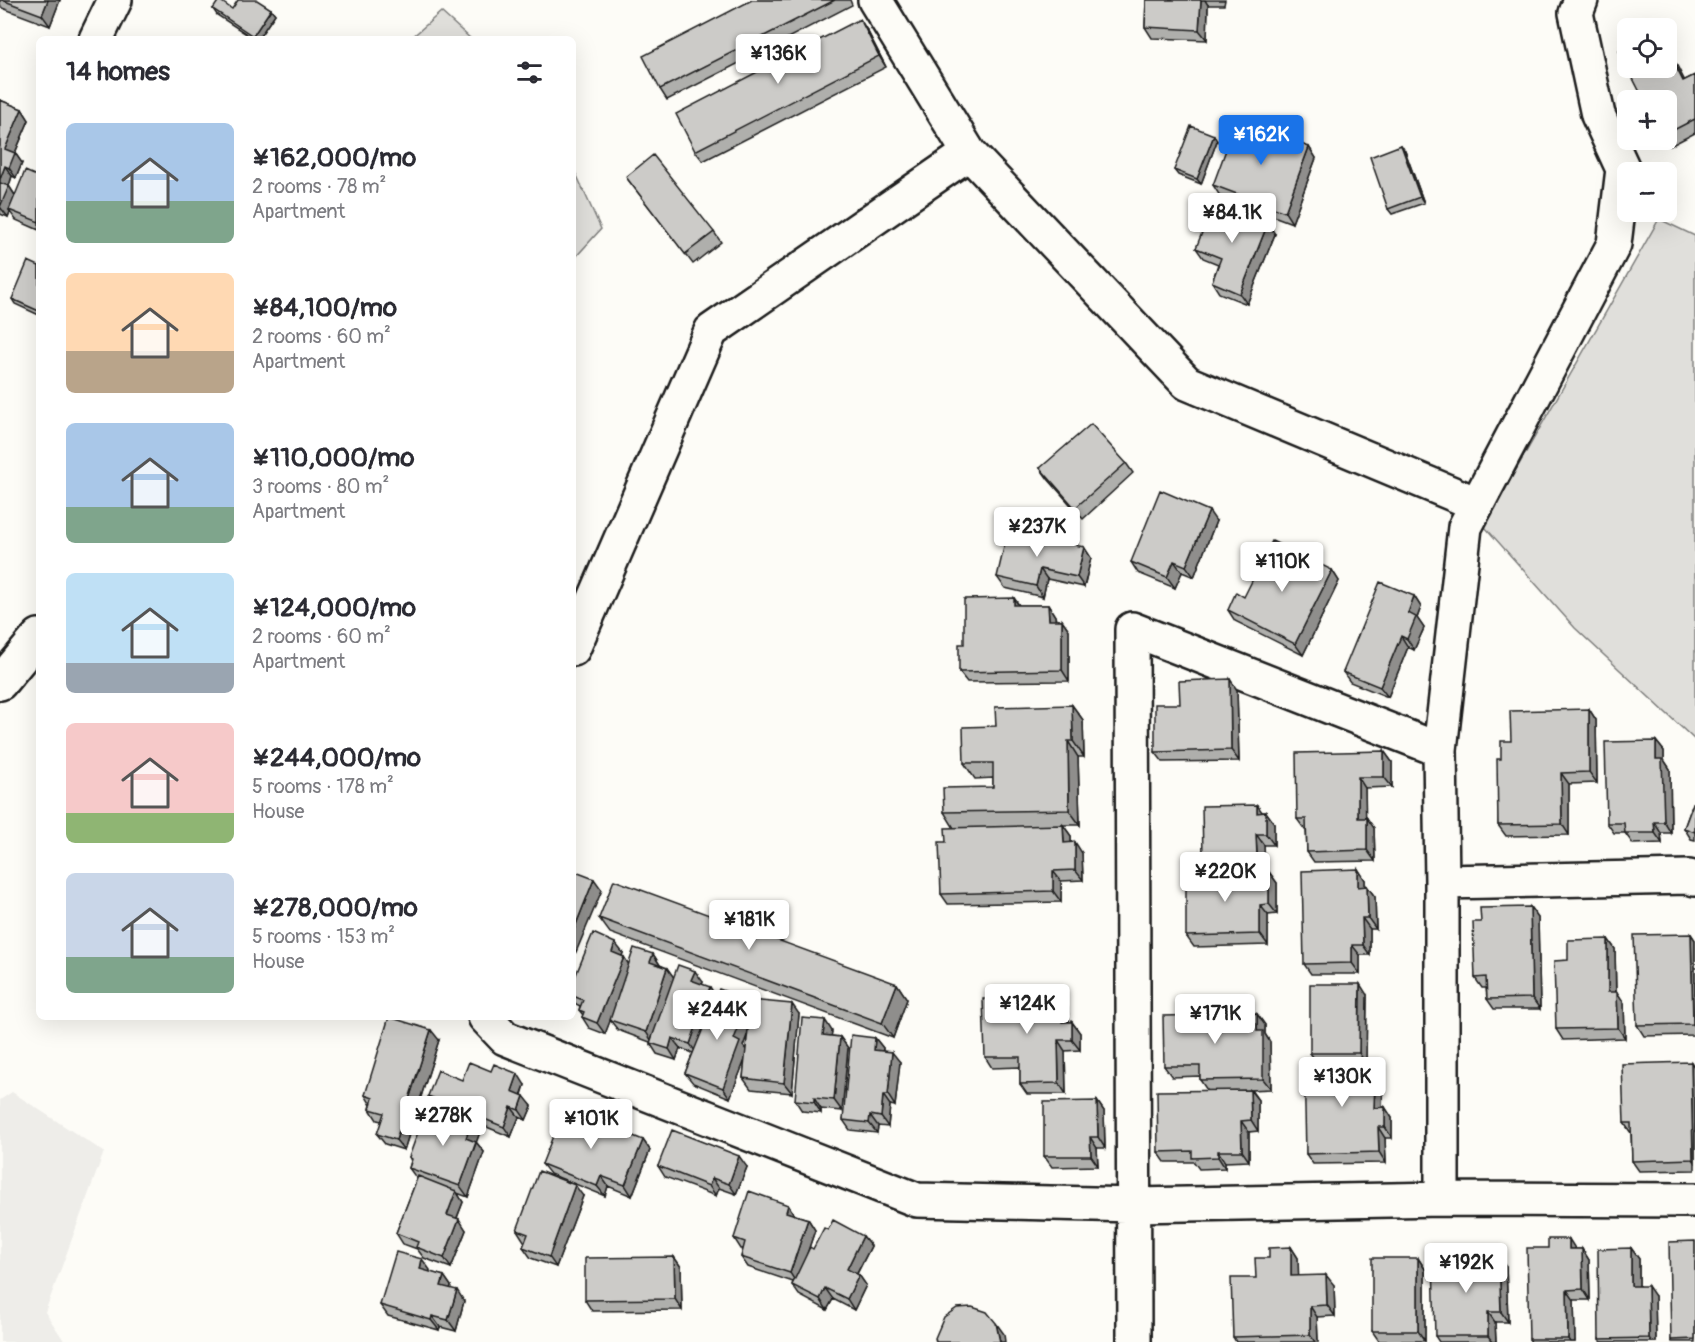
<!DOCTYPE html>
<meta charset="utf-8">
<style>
:root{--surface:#fff;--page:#f2f2f3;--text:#2b2b33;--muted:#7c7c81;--accent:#1a73e8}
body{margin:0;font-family:Pangolin,sans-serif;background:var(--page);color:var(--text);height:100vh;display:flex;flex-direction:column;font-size:22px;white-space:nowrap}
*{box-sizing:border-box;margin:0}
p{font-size:20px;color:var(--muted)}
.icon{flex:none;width:33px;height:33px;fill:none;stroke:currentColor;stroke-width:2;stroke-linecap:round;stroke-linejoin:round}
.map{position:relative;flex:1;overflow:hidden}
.sheet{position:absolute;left:36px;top:36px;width:540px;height:984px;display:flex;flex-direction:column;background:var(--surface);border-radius:9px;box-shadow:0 6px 24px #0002}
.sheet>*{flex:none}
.buttons{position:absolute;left:1617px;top:18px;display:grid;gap:12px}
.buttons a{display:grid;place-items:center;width:60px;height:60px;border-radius:9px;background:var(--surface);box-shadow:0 6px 24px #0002;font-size:30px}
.price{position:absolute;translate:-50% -51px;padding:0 14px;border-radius:6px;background:#fff;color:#222;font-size:20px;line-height:39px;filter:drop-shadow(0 2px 3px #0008)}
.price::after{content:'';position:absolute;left:50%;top:36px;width:18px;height:14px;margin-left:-9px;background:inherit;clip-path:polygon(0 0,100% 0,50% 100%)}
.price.selected{background:var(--accent);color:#fff}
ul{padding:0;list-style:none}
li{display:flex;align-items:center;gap:18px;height:150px;padding:0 30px}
li span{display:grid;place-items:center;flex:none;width:168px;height:120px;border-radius:9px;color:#555}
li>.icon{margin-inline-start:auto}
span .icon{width:72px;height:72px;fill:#fffc;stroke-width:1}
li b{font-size:26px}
h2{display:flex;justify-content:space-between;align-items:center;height:72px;padding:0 30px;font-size:26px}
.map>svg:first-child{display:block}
.built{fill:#eeede9}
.green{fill:#e0dfdb;stroke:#7e7e7c;stroke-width:1.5}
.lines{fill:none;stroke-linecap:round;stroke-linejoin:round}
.minor-casing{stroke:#1c1c1c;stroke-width:38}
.minor{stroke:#fdfcf7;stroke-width:33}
.wall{fill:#afafac;stroke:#1c1c1c;stroke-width:1.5;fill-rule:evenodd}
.shaded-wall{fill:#8f8e8c;stroke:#1c1c1c;stroke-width:1.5}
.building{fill:#cccbc8;stroke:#1c1c1c;stroke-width:1.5}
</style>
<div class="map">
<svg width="1695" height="1342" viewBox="0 0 1695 1342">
<rect width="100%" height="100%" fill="#fdfcf7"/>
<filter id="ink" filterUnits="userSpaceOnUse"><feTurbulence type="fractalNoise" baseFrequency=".0167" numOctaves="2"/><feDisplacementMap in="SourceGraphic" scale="12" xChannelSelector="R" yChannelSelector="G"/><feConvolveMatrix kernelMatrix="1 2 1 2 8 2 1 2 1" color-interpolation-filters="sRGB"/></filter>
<g filter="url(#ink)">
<!-- built -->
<path class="built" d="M12,1092L104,1152L45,1312L65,1342H0V1100Z"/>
<!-- green -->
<path class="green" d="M441,12L471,39H410Z
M573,167L601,229L573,260Z
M1659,219L1695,236V740L1575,628L1484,526Z"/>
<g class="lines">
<!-- minor casing -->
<g class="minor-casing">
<path id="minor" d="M875,0L969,153L1187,383L1477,504
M1581,0L1576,13L1598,115L1623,169L1614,244L1465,527L1440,750L1442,882L1689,877L1695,879
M96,39L115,0
M573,649L711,331L969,153
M0,683L39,636
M1442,882V1199
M485,1017L505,1038L917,1200L1135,1205L1442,1199L1695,1200
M1134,1342L1132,629L1440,750"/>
</g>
<!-- minor -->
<use href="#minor" class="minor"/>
</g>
<!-- wall -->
<path class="wall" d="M0,0H60L50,26L2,8L0,4Z
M752,0H850L852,5L667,100L660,89Z
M1146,0H1225L1224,5H1208L1207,40L1152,38L1145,27Z
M213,9H271L275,14L258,39H254L217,15Z
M867,30L886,67L703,161L695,151Z
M1695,75V133L1670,146L1665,140H1666V100L1685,80Z
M0,100L22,109L29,120L15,153L22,163L16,178L12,176L9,186L15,195L39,177V230L16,220L10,212L8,217L0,214Z
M1217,141L1201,184L1178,175L1174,170Z
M1401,145L1405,151L1424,203L1392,214L1388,209Z
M1309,147L1316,158L1292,223L1220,196L1213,185Z
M626,177L714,232L721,242L693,264Z
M1275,234L1247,304L1219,293L1212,282L1218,264L1203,258L1196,248Z
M39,266V315L15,304L12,299Z
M1126,463L1133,473L1083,519L1048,479L1040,468Z
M1216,521L1194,577L1182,572L1175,588L1138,573L1131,562Z
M1084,547L1091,558L1084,587L1047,579L1043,597L1005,588L997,577Z
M1332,570L1339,581L1303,655L1235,621L1228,610Z
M1414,596L1421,607L1417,618L1424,628L1414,650L1408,647L1388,697L1350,682L1343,672Z
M1014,598L1019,605H1048L1055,616L1056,620H1062L1069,630V681L967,682L959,672L964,644Z
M1237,690L1239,761L1163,762L1155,752L1180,704Z
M1072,705L1083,720L1084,757H1078L1080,825H1063L1071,836V842L1082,853L1083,880L1061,881V902L948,904L941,894L946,842L954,828L944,812L993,787V778L975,779L964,763L996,726Z
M1589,709L1596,720L1597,783L1569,784V835L1506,836L1498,825L1501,759L1511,741Z
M1656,741L1664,751V760L1670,769L1671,833H1661L1662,843L1633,844L1625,833H1614L1607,823Z
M1384,751L1392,762V787L1365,788V818L1374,828L1375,861L1314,862L1307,852L1306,830H1305L1297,819Z
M1695,798V840L1691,839L1684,828Z
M1262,812H1266L1274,823V845H1264L1265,867H1211L1203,857Z
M1358,869L1365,880V886H1367L1375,897L1376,929H1370V955H1360V974H1311L1304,964Z
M1269,872L1277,883V914L1268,915V945L1194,947L1186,936Z
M1530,907L1538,918L1540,1009H1494L1487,999L1486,988H1482L1475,978L1481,922Z
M599,918L897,984L907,999L893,1038L610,933Z
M1691,934L1695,940V1035L1644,1036L1637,1025Z
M1608,939L1615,949L1616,992L1624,1003L1625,1038L1563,1040L1556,1029L1568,960Z
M623,953L622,956L624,957L629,965L653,954L660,965L667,968L673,977L703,982L702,984L716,996L743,998L750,1008L799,1014L792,1093L751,1089L743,1078L745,1059L730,1098L693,1083L685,1073L693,1053L680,1048L676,1060L657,1054L650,1043V1042L618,1030L610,1020L605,1034L589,1028L582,1017L583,1015L579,1010L580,1006L576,1004L573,1001V982ZM750,1011L748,1028L745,1023ZM747,1034L746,1050L743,1046Z
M1367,995L1366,1061H1376L1383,1072L1382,1107H1385L1392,1118V1138H1385L1386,1163L1313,1164L1306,1154L1317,1062L1310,1053Z
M1061,997L1068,1008L1069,1022H1072L1080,1033V1050L1065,1051L1066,1094H1027L1020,1084V1067L992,1068L985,1057Z
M1257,1014L1265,1025V1034L1270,1042L1271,1089L1251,1090L1258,1100V1131L1249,1132V1161L1225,1162V1168L1199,1169L1194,1162H1165L1158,1152L1207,1090L1200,1080V1076L1172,1077L1164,1066Z
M832,1031L831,1036L840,1037L848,1048L842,1111L821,1109V1113L802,1111L795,1100Z
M875,1038L883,1048V1051L900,1062L895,1106L890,1105L888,1127L878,1126L877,1133L850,1130L843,1120Z
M439,1040L404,1150L385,1144L377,1134L382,1121L377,1120L370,1109L371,1105L365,1095Z
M1691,1062L1695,1068V1170L1639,1171L1632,1161L1631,1133L1624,1123Z
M462,1080L525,1085L522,1095L532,1106L526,1120L519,1117L511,1137L477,1123L481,1129L476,1142L484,1152L468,1197L457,1193L463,1202L457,1218L466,1230L451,1268L424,1258L417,1249L403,1244L396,1233L417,1179L409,1168L411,1161L409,1157L450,1119L451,1113L435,1106L428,1096Z
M1097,1101L1104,1111L1105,1148H1097L1098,1166L1052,1167L1044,1156Z
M643,1140L650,1150L632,1196L608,1186L605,1196L550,1174L542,1164Z
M658,1166L747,1167L736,1194L719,1188L716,1196L665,1177Z
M583,1196L556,1267L531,1258L523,1247L525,1242L524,1241L517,1230Z
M788,1205L795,1215L808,1219L815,1230L807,1253L813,1249L828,1230L863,1236L871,1246L857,1274L859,1275L866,1285L854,1310L833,1299L827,1310L799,1295L792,1285L793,1282L748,1267L741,1257L743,1249H741L734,1238Z
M1695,1241V1342H1672L1671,1340Z
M1291,1247L1298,1258V1276L1334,1285L1335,1316L1317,1317L1318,1342H1236L1233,1337L1256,1278L1269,1258Z
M1631,1248L1639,1259V1286L1655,1296L1656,1342H1602L1599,1339Z
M1478,1249L1482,1256L1506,1266L1508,1322H1495L1496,1342H1439L1435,1336L1459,1258Z
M1576,1249H1582L1589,1260L1590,1300H1574L1575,1342H1531L1529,1339Z
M674,1257L681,1267L682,1310L592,1311L585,1300Z
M1418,1258L1425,1269V1341H1379L1372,1331Z
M430,1270L429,1272L444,1276L451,1286L450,1289L464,1301L456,1331L440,1327L439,1330L388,1316L380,1305Z"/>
<!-- shaded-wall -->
<path class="shaded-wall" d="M48,0H60L50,26L42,15Z
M1201,0H1205L1208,5L1207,40L1199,30Z
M271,9L275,14L258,39H256L253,36Z
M860,19L867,30L886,67L879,56Z
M1666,44L1690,91L1683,81L1666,48Z
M22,109L29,120L15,153L22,163L16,178L9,168L5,149Z
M1214,135L1217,141L1201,184L1197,179Z
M1401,145L1405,151L1424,203L1420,197Z
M1309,147L1316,158L1292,223L1285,212Z
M5,166L12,176L9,186L16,197L9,210L10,212L8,217L0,207V179Z
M1268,223L1275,234L1247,304L1240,294Z
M1209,511L1216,521L1194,577L1186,566Z
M1084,547L1091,558L1084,587L1077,577Z
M1174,561L1182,572L1175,588L1167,577Z
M1040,569L1047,579L1043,597L1036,586Z
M1332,570L1339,581L1303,655L1295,644Z
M1414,596L1421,607L1417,618L1424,628L1414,650L1407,639L1408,613Z
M1014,598L1021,609L1014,605Z
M1048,605L1055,616L1056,630L1049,620Z
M1062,620L1069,630V681L1062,670Z
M1401,636L1408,647L1388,697L1380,687Z
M1230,679L1237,690L1239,761L1231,750Z
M1072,705L1083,720L1084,757L1073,741Z
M1589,709L1596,720L1597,783L1589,772Z
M1068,741L1078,757L1080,825L1069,810Z
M1656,741L1664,751V760L1670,769L1671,833L1664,822L1656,759Z
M1384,751L1392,762V787L1384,777Z
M1561,773L1569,784V835L1562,824Z
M1358,777L1365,788L1366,828L1358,818Z
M1257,805L1265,816L1257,813Z
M1266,812L1274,823V845L1266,834Z
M1367,818L1374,828L1375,861L1367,850Z
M1654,822L1661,833L1662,843L1655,833Z
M1063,825L1071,836V853L1064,843Z
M1256,834L1264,845L1265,867L1257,856Z
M1075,842L1082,853L1083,880L1075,870Z
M1358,869L1365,880V897L1358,887Z
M1053,871L1061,881V902L1053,891Z
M1269,872L1277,883V914L1269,904Z
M594,879L602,890L576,952L573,947V932Z
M1367,886L1375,897L1376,929L1368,918Z
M1260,905L1268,915V945L1260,934Z
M1530,907L1538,918L1540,1009L1532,998Z
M1362,918L1370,929V955L1363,945Z
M1691,934L1695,940V1027L1693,1024Z
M1608,939L1615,949L1616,1003L1608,992Z
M615,943L623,953L619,963L612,952Z
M1352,945L1360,955V974L1352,963Z
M653,954L660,965L657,972L650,962Z
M624,957L631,968L605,1034L597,1023Z
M667,968L675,979L653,1043L646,1032Z
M695,971L703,982L699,991L691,980Z
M897,984L907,999L893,1038L882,1023Z
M1360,984L1367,995L1366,1064L1359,1053Z
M710,987L717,998L697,1054L690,1044Z
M1617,992L1624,1003L1625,1038L1618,1028Z
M1061,997L1068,1008L1069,1033L1062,1022Z
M743,998L751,1009L745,1023L749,1030L743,1046L748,1052L730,1098L723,1088L734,1039L736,1017Z
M792,1004L799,1014L792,1093L784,1083Z
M1257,1014L1265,1025V1034L1270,1042L1271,1089L1263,1079L1257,1031Z
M825,1020L832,1031L830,1046L823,1035Z
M1072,1022L1080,1033V1050L1072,1040Z
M431,1030L439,1040L404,1150L396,1140Z
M840,1037L848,1048L842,1111L834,1100Z
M672,1038L680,1048L676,1060L669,1049Z
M875,1038L883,1048L881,1060L874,1050Z
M1058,1040L1065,1051L1066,1094L1059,1083Z
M892,1052L900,1062L895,1106L888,1095Z
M1376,1061L1383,1072L1382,1118L1374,1108Z
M1691,1062L1695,1068V1162L1693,1159Z
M518,1074L525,1085L519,1101L512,1091Z
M1250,1090L1258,1100V1131L1251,1120Z
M883,1095L890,1105L888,1127L881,1117Z
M524,1096L532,1106L526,1120L519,1110Z
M814,1098L821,1109V1113L814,1102Z
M1097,1101L1104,1111L1105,1148L1098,1137Z
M511,1107L519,1117L511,1137L504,1127Z
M1385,1107L1392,1118V1138L1385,1127Z
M870,1115L878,1126L877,1133L869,1123Z
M473,1118L481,1129L474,1149L466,1138Z
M1241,1121L1249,1132V1161L1242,1151Z
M1378,1127L1385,1138L1386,1163L1379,1152Z
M1090,1137L1097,1148L1098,1166L1091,1156Z
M643,1140L650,1150L632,1196L625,1185Z
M476,1142L484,1152L468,1197L460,1186Z
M1218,1151L1225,1162V1168L1218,1157Z
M739,1156L747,1167L736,1194L729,1184Z
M601,1176L608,1186L605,1196L597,1186Z
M712,1178L719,1188L716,1196L709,1186Z
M575,1185L583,1196L556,1267L549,1257Z
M456,1191L463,1202L454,1225L447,1215Z
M788,1205L795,1216L786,1212Z
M459,1219L466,1230L451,1268L444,1258Z
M808,1219L815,1230L797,1284L790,1273Z
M863,1236L871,1246L854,1279L847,1269Z
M1569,1239L1576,1250L1569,1249Z
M1291,1247L1298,1258L1299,1286L1291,1276Z
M1631,1248L1639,1259V1296L1631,1286Z
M1582,1249L1589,1260L1590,1300L1583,1289Z
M1499,1256L1506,1266L1508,1322L1501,1312Z
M674,1257L681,1267L682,1310L675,1299Z
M1418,1258L1425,1269V1341L1418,1331Z
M422,1259L430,1270L427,1279L420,1269Z
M859,1275L866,1285L854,1310L847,1299Z
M1326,1275L1334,1285L1335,1316L1327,1305Z
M444,1276L451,1286L448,1296L441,1286Z
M1648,1286L1655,1296L1656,1342H1652L1649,1338Z
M825,1288L833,1299L827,1310L820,1299Z
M457,1290L464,1301L456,1331L448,1320Z
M1567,1290L1574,1300L1575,1342H1570L1568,1339Z
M1310,1306L1317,1317L1318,1342H1315L1310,1335Z
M1488,1312L1495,1322L1496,1342H1493L1488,1336Z
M432,1316L440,1327L439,1330L431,1320Z
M996,1323L1004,1334L1005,1342H1000Z"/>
<!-- building -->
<path class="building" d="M2,0H48L42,15Z
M219,0L232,9L238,0H257L271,9L253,36L213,9Z
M752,0H835L660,89L643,56Z
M1146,0H1201L1199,30L1145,27Z
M860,19L879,56L695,151L676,114Z
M1628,47V68H1666V48L1683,81L1695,75V119L1666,134V100H1644L1619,51Z
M0,100L22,109L5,149L15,153L9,168L5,166L0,179Z
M1237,120L1309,147L1285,212L1213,185Z
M1191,126L1214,135L1197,179L1174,170Z
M1401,145L1420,197L1388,209L1370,157Z
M653,155L714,232L685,254L626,177Z
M25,171L39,177V222L9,210Z
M0,183L9,186L0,207Z
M1214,202L1268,223L1240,294L1212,282L1221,258L1196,248Z
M28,261L39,266V311L12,299Z
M1091,424L1126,463L1075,508L1040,468Z
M1160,490L1209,511L1186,566L1174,561L1167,577L1131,562Z
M1008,530L1084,547L1077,577L1040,569L1036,586L997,577Z
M1272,541L1332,570L1295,644L1228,610L1236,592L1244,597Z
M1380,582L1414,596L1408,613L1416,617L1407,639L1401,636L1380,687L1343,672Z
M1014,598V605H1048L1049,620H1062V670L959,672V644H964V599Z
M1230,679L1231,750L1155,752V704H1180L1179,681Z
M1072,705L1073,741H1068L1069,810L944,812L943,788L993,787V763H964L963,727L996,726L995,707Z
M1589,709V772L1561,773L1562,824L1498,825L1497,759H1501V741H1511L1510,711Z
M1656,741V759H1662L1664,822H1654L1655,833H1625L1624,823H1607L1605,742Z
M1384,751V777H1358V818H1367V850L1307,852L1306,819H1297L1296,753Z
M1695,798V832L1684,828Z
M1257,805V813L1266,812V834H1256L1257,856L1203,857L1202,806Z
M1063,825L1064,843L1075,842V870L1053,871V891L941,894L939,842H946L945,828Z
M1358,869V887L1367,886L1368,918H1362L1363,945H1352V963L1304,964L1302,871Z
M573,871L594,879L573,932Z
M1269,872V904L1260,905V934L1186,936V874Z
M614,880L897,984L882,1023L599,918Z
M1530,907L1532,998L1487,999L1486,977L1475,978L1473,922H1481L1480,908Z
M593,933L615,943L612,952L624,957L597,1023L582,1017L584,1012L579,1010L583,1000L573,996V982Z
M1691,934L1693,1024L1637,1025L1634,935Z
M1608,939V992H1617L1618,1028L1556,1029L1554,961L1568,960V940Z
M634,948L653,954L650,962L667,968L646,1032L610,1020Z
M678,965L695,971L691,980L710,987L690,1044L672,1038L669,1049L650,1043Z
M1310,984H1360L1359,1053H1310Z
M719,989L743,998L736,1017L742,1019L734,1039L740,1042L723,1088L685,1073Z
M1061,997L1062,1022H1072V1040H1058L1059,1083L1020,1084V1057H985L983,999Z
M751,1000L792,1004L784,1083L743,1078Z
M1257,1014V1031H1263V1079L1200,1080V1066H1164L1163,1016Z
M389,1017L431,1030L396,1140L377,1134L384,1113L370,1109L373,1098L365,1095Z
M802,1018L825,1020L823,1035L840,1037L834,1100L814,1098V1102L795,1100Z
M851,1035L875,1038L874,1050L892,1052L888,1095H883L881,1117L870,1115L869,1123L843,1120Z
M1376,1061L1374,1108L1385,1107V1127H1378L1379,1152L1306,1154L1304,1062Z
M469,1062L491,1071L494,1064L518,1074L512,1091L524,1096L519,1110L511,1107L504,1127L428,1096L438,1070L462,1080Z
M1691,1062L1693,1159L1632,1161L1631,1123H1624L1622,1064Z
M1250,1090L1251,1120L1241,1121L1242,1151H1218V1157L1192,1158V1151L1158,1152L1157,1091Z
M1097,1101L1098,1137H1090L1091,1156H1044V1102Z
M564,1108L643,1140L625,1185L601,1176L597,1186L542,1164Z
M426,1110L450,1119L452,1111L473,1118L466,1138L476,1142L460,1186L409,1168L412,1159L409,1157Z
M672,1130L739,1156L729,1184L712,1178L709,1186L658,1166Z
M539,1171L575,1185L549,1257L523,1247L528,1234L517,1230Z
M418,1176L456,1191L447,1215L459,1219L444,1258L416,1247L418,1242L396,1233Z
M749,1191L788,1205L786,1212L808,1219L790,1273L741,1257L745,1242L734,1238Z
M833,1220L863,1236L847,1269L859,1275L847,1299L825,1288L820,1299L792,1285L810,1247L813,1249L824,1228L828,1230Z
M1548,1239H1569V1249H1582L1583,1289L1567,1290L1568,1339H1529L1527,1248H1548Z
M1695,1241V1339L1671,1340L1669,1242Z
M1291,1247V1276L1326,1275L1327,1305L1310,1306V1335L1233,1337L1231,1278H1256L1255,1258H1269V1248Z
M1631,1248V1286H1648L1649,1338L1599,1339L1598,1249Z
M1478,1249V1256H1499L1501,1312H1488V1336H1435L1433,1258H1459V1250Z
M396,1252L422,1259L420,1269L444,1276L441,1286L457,1290L448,1320L432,1316L431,1320L380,1305Z
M674,1257L675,1299L585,1300V1258Z
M1372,1258H1418V1331H1372Z
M972,1307L987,1312L996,1323L1000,1342H936L935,1338L944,1317L957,1308Z"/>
</g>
</svg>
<div class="buttons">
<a><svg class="icon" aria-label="locate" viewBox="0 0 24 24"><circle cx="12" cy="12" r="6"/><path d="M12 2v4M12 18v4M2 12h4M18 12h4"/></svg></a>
<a>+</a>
<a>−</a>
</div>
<b class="price" style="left:778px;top:85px">¥136K</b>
<b class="price selected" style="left:1261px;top:166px">¥162K</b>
<b class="price" style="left:1232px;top:244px">¥84.1K</b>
<b class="price" style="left:1037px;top:558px">¥237K</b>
<b class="price" style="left:1282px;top:593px">¥110K</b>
<b class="price" style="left:1225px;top:903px">¥220K</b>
<b class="price" style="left:749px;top:951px">¥181K</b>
<b class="price" style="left:1027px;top:1035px">¥124K</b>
<b class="price" style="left:717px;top:1041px">¥244K</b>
<b class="price" style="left:1215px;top:1045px">¥171K</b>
<b class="price" style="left:1342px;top:1108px">¥130K</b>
<b class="price" style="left:443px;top:1147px">¥278K</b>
<b class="price" style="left:591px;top:1150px">¥101K</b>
<b class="price" style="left:1466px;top:1294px">¥192K</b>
<section class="sheet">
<h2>14 homes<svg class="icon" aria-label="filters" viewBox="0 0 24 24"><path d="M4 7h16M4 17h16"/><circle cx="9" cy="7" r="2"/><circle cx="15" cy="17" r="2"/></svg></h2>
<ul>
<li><span style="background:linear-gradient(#a9c7e8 65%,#7fa58c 0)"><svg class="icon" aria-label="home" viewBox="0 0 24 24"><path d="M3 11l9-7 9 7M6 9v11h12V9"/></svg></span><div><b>¥162,000/mo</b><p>2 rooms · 78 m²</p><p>Apartment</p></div></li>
<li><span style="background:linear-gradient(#ffd9b3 65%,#b9a48a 0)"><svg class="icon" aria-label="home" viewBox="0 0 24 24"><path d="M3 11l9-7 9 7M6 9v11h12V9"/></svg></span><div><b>¥84,100/mo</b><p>2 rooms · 60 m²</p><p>Apartment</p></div></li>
<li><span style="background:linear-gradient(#a9c7e8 70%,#7fa58c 0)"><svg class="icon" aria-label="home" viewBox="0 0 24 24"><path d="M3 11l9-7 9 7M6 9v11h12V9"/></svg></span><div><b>¥110,000/mo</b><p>3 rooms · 80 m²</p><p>Apartment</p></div></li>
<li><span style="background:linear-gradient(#bfe0f5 75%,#9aa5b1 0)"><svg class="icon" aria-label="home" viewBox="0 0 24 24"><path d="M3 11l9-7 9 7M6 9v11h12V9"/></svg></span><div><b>¥124,000/mo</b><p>2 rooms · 60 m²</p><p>Apartment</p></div></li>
<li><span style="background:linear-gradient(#f6c9c9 75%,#8fb573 0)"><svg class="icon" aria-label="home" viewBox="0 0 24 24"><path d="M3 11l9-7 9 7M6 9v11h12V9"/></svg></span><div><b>¥244,000/mo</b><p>5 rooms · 178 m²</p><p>House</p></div></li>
<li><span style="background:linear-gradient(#c9d6e8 70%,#7fa58c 0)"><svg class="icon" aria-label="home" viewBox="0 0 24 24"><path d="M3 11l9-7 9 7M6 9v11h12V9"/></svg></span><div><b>¥278,000/mo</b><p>5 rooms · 153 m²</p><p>House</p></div></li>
</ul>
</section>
</div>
